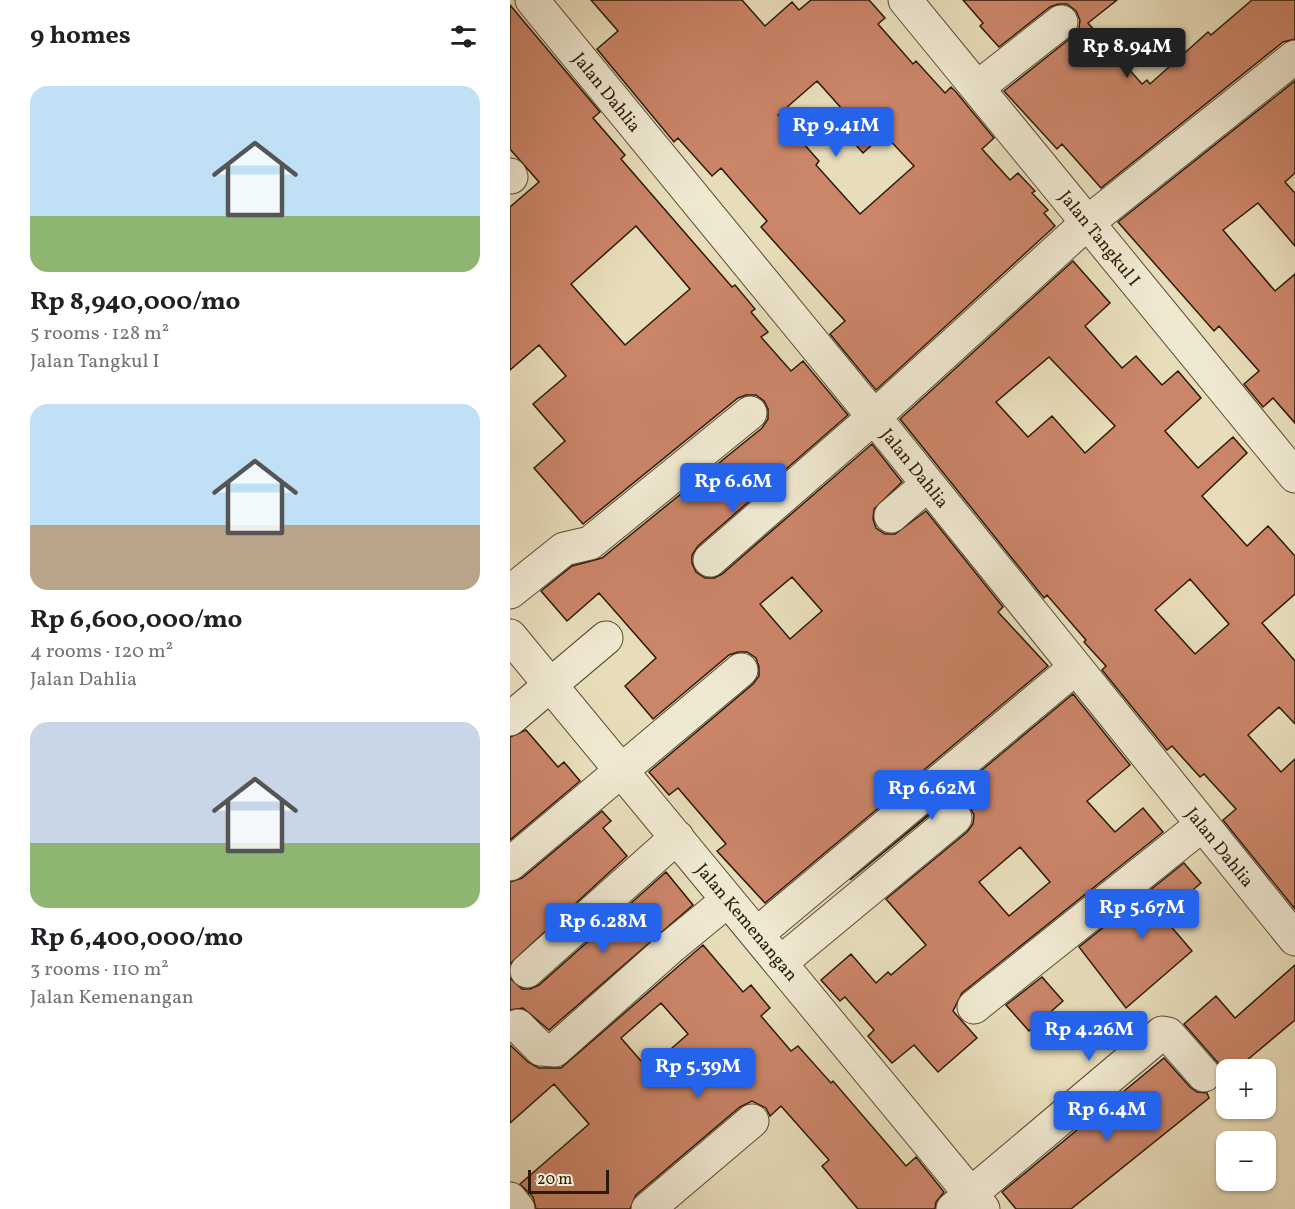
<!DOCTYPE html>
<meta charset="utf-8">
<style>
:root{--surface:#fff;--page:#f2f2f2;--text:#202124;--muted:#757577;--accent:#2563eb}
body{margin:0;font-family:Vollkorn,serif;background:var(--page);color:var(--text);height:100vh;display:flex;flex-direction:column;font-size:22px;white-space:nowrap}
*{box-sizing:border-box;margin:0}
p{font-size:20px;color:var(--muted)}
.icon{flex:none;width:33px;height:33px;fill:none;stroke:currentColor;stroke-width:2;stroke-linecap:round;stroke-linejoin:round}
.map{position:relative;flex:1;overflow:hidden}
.sheet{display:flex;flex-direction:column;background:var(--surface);width:510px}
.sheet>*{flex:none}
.buttons{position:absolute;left:706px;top:1059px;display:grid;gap:12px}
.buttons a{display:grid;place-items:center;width:60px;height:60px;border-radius:12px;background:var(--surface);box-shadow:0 2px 4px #0004;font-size:30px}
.scale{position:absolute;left:18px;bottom:15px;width:81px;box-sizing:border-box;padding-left:6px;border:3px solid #2c1a06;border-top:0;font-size:16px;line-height:21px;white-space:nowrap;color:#2c1a06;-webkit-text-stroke:4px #f0e9d2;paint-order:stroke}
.price{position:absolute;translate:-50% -51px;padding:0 14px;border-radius:6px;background:var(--accent);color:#fff;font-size:20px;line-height:39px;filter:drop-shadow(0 2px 3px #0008)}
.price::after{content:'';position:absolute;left:50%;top:36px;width:18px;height:14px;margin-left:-9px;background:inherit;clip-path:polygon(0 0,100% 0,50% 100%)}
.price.selected{background:#222;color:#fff}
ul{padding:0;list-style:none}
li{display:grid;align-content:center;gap:12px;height:318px;padding:0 30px}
li span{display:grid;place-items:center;height:186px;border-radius:18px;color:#555}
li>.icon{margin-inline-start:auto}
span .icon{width:108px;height:108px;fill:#fffc;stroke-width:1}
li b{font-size:26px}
h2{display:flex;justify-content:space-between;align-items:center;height:72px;padding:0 30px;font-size:26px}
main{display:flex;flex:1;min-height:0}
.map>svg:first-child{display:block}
.building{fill:#cb8569;stroke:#2c1a06;stroke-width:1.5;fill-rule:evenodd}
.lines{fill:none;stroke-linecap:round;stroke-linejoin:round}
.minor-casing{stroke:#5b4b33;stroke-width:35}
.minor{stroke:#f0e9d2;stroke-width:33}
.labels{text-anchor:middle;stroke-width:5;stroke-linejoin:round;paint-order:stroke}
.street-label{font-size:18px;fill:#2c1a06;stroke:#f0e9d2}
</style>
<main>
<section class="sheet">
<h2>9 homes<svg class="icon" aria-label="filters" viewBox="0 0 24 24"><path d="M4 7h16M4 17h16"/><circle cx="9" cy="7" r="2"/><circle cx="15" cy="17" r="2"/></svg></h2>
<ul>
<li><span style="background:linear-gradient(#bfe0f5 70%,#8fb573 0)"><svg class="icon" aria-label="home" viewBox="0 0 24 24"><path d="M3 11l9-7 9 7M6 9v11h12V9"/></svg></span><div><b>Rp 8,940,000/mo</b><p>5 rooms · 128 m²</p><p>Jalan Tangkul I</p></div></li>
<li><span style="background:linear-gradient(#bfe0f5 65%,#b9a48a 0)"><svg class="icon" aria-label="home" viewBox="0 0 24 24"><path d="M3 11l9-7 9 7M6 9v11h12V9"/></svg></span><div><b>Rp 6,600,000/mo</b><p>4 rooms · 120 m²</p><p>Jalan Dahlia</p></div></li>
<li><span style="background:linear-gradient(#c9d6e8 65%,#8fb573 0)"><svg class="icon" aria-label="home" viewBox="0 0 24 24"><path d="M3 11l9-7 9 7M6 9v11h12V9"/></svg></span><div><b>Rp 6,400,000/mo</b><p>3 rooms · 110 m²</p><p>Jalan Kemenangan</p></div></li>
</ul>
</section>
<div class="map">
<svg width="785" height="1209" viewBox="0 0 785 1209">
<rect width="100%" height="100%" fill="#e8ddba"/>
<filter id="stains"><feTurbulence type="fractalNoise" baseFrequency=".00333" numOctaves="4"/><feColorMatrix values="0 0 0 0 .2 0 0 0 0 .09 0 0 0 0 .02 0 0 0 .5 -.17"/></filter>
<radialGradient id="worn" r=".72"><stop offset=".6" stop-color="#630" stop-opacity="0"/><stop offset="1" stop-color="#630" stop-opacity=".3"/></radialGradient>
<!-- building -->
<path class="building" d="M81,0H232L255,26L282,2L289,10L301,0H359L375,18L368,24L403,64L406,61L435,93L441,87L446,92L484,138L472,149L500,180L508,173L525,191L522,193L538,210L534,213L545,226L366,390L320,334L335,321L251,227L257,221L211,168L202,176L168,138L164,142L87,49L108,31ZM307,81L341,119L331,128L353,153L374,134L404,166L350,214L306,165L309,161L268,115Z
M453,0H607L578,23L632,84L637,80L640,84L698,32L701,35L742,0H785V39L773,42L591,188L552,144L547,149L494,91L563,36L569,28L570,20L566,11L557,4H548L540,7L489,47L470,26L473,23Z
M0,5L90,112L83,118L115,155L111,159L222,287L225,285L245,309L241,312L258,332L251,337L281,371L293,361L338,415L188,546L182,555V563L186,572L195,578H204L212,574L362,444L392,482L364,509L363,519L366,528L375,534H385L416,511L493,607L488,612L538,666L255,903L207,851L216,844L168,788L159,795L139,772L243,684L249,676V667L246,658L237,652H228L219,655L143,719L115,686L146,658L89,593L57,621L31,591L62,566L92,558L252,428L258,419V409L254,401L246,395H236L228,398L73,524L24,468L55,441L23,404L56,376L29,345L0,370V207L29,182L0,149ZM126,226L180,289L115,345L61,284ZM282,577L312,611L280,639L250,604Z
M785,81V173L775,182L785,193V246L748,203L713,230L765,291L785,274V423L763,398L753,407L734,384L749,371L709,326L704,331L608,222Z
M563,261L600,303L575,326L612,368L626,356L652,385L668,371L691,398L655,431L688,468L723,437L737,453L692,496L737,546L758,526L785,556V594L752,623L785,661V724L769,707L738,735L771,772L785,759V909L713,820L726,809L694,774L690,777L662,746L657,750L592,670L596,666L574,642L576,640L537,595L534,598L390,419ZM539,357L605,426L575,453L542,416L518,437L486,402ZM680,579L719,624L685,654L645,610Z
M563,694L620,765L577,801L605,832L633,808L653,832L452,993L443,1011L467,1038L428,1072L404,1045L382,1063L358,1036L364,1030L335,997L330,1001L311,980L341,954L366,983L378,972L381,975L416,945L376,899L457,832L463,824L464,815L460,807L451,800H442L434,803L340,880ZM510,847L540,882L499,916L469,882Z
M16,730L48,767L54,762L70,781L0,840V737Z
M92,811L101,821L93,828L117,856L0,964V882L12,878Z
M674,863L691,883L652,916L682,951L616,1008L569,947Z
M156,872L183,905L39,1030L13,1008L0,1010V978L12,989H20L29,985Z
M193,945L233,992L241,985L260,1008L251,1016L281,1051L288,1046L321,1083L323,1081L396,1166L406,1157L434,1192L426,1202L425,1209H348L312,1166L319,1160L271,1106L260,1116L256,1108L242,1101L230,1107L126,1195L120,1209H26L23,1197L10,1184L79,1124L44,1084L0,1123V1045L18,1062L29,1068H51ZM151,1003L178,1034L138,1069L111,1038Z
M785,965V1020L725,1070H717V1076L712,1080V1071L708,1063L674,1024L706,996L725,1018Z
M532,977L553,1001L519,1031L496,1005Z
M654,1058L680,1087L687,1092L697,1093L699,1098L561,1209H506L492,1192Z"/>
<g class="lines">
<!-- minor casing -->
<g class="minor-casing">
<path id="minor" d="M22,0L364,417L785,939
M395,0L785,476
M467,88L551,22
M0,175L1,177
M381,516L418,484
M200,560L364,417L577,223L785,57
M0,592L54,549L80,543L240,413
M0,636L473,1209
M0,719L96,638
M0,864L231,670
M247,934L565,668
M270,963L445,818
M17,971L167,837
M464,1007L692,825
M8,1026L31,1049L45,1050L162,946L218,900
M0,1199L8,1209
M138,1209L242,1121
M443,1209L652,1033L658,1034L694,1075"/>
</g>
<!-- minor -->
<use href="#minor" class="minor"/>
</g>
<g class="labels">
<!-- street labels -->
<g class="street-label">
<text transform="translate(97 92) rotate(51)" y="6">Jalan Dahlia</text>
<text transform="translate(590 238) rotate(51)" y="6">Jalan Tangkul I</text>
<text transform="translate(405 468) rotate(51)" y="6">Jalan Dahlia</text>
<text transform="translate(710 847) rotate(51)" y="6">Jalan Dahlia</text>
<text transform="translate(237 922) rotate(50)" y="6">Jalan Kemenangan</text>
</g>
</g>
<rect width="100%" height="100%" filter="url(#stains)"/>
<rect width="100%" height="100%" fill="url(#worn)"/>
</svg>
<div class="buttons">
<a>+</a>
<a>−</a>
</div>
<div class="scale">20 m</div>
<b class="price selected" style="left:617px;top:79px">Rp 8.94M</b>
<b class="price" style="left:326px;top:158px">Rp 9.41M</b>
<b class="price" style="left:223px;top:514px">Rp 6.6M</b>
<b class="price" style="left:422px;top:821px">Rp 6.62M</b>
<b class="price" style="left:632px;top:940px">Rp 5.67M</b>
<b class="price" style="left:93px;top:954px">Rp 6.28M</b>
<b class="price" style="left:579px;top:1062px">Rp 4.26M</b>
<b class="price" style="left:188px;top:1099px">Rp 5.39M</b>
<b class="price" style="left:597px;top:1142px">Rp 6.4M</b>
</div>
</main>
